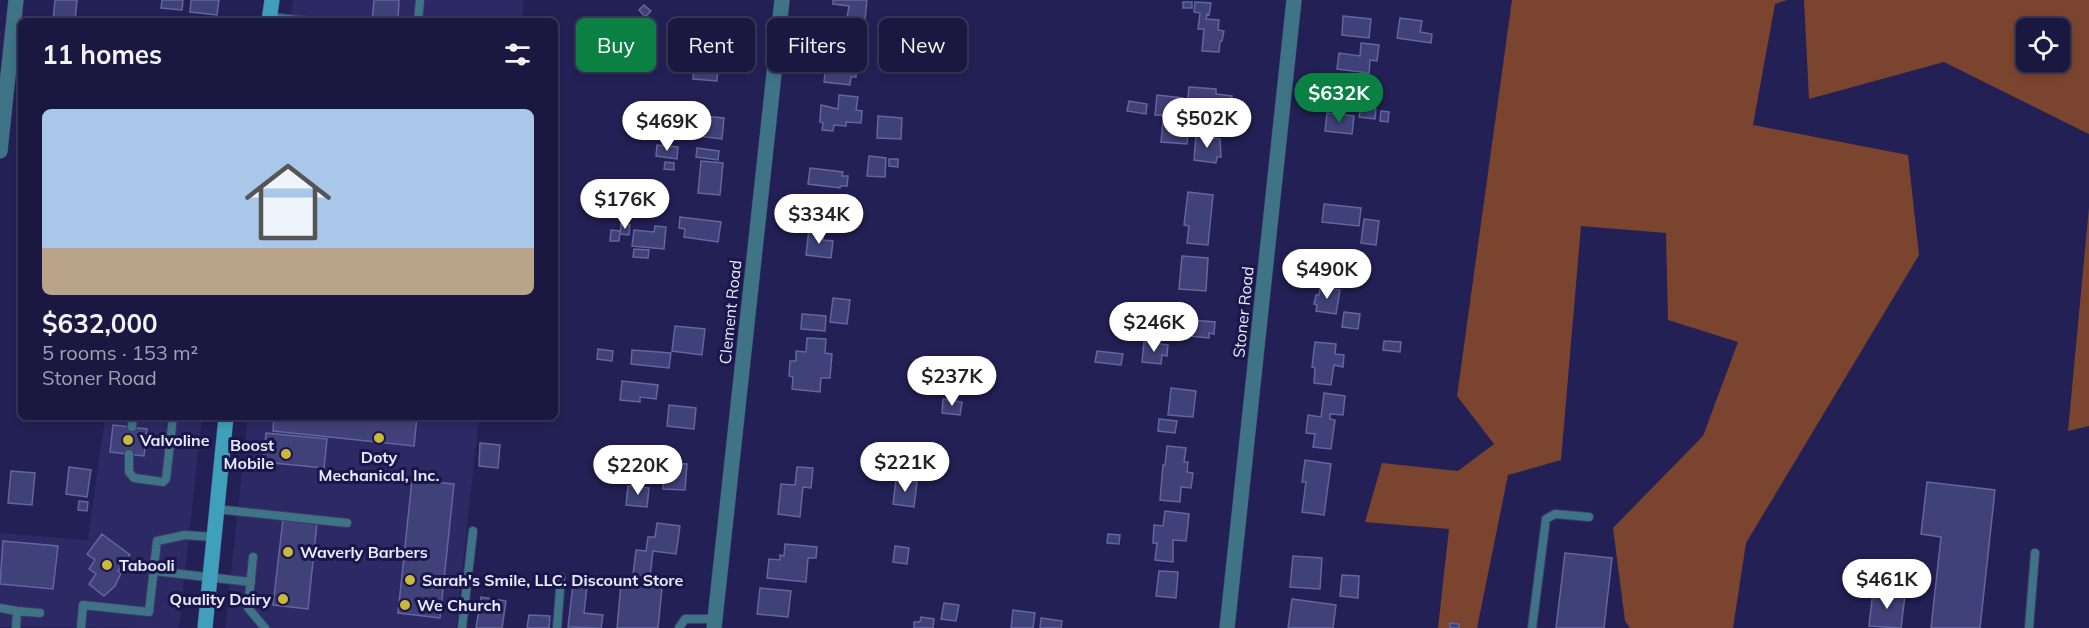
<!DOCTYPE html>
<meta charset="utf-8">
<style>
:root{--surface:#1a1840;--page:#232147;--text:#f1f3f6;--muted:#9fa0b1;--line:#383759;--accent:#0b8043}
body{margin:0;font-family:Mulish,sans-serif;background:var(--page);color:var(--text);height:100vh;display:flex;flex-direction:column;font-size:22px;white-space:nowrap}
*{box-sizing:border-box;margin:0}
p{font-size:20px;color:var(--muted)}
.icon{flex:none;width:33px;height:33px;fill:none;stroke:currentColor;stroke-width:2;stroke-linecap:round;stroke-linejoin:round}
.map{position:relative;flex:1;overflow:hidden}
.details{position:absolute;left:18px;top:18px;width:540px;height:402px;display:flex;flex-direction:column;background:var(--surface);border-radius:9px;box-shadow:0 3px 9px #0003,0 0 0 2px var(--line)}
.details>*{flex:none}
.guide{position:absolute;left:576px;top:18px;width:570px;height:54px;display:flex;gap:12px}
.controls{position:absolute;left:2016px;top:18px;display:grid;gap:12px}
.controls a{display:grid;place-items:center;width:54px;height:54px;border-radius:9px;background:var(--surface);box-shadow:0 3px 9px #0003,0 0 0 2px var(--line);font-size:30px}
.price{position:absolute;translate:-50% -51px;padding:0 14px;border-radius:21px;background:#fff;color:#222;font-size:20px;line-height:39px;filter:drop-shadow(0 2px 3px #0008)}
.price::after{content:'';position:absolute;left:50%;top:36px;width:18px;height:14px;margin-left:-9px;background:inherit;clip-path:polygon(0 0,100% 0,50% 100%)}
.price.active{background:var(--accent);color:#fff}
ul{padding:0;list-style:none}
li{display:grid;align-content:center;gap:12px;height:318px;padding:0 24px}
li+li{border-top:2px solid var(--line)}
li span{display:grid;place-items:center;height:186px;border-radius:9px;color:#555}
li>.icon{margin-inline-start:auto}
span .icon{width:108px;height:108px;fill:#fffc;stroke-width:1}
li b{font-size:26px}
h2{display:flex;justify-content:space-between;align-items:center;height:72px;padding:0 24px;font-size:26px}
.chip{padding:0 21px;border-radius:9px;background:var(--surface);box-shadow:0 3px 9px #0003,0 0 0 2px var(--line);font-size:21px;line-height:54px}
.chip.active{background:var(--accent);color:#fff}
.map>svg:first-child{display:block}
.built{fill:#2c2965}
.forest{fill:#7b442f;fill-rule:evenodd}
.building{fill:#414179;stroke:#6365a0;stroke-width:1.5}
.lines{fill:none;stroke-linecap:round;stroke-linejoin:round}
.service-casing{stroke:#3e3c6d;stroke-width:10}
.minor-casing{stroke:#3e3c6d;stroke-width:16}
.secondary-casing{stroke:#3e3c6d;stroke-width:16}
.service{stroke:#3e7486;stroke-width:8}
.minor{stroke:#3e7486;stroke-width:15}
.secondary{stroke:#409fbb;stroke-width:15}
.poi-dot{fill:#cbb939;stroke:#1b1649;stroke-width:2}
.labels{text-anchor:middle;stroke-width:6;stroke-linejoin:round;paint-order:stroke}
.street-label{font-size:16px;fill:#e7e9fe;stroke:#1b1649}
.poi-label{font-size:16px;font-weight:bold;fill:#e7e9fe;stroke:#1b1649;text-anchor:start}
</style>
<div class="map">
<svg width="2089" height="628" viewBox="0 0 2089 628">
<rect width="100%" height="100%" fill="#232055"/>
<!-- built -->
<path class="built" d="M293,0H524L522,21H290Z
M105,417H202L179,628L0,627V533L88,540Z
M248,417H479L456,628H225Z"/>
<!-- forest -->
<path class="forest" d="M1512,0H1787L1775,4L1753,125L1908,155L1919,255L1746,543L1733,628H1630L1625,621L1613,528L1703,436L1738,342L1668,320L1666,233L1581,226L1561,460L1508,475L1477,628H1438L1449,529L1365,522L1382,463L1458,471L1494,444L1457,396Z
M1804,0H2089V134L1944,62L1809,99ZM2026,28H2060V62H2026Z
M2089,207V426L2068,431Z"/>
<!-- building -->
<path class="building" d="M55,0H77L75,21H53Z
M162,0H183L182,10L161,8Z
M191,0H219L217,15L190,12Z
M374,0H399L398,21H372Z
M833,0H867L865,20L847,18L849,6L833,4Z
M1183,2H1192V8H1183Z
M1195,2L1211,3L1209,15L1207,14L1206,19L1219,20L1218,30L1224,31L1222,41H1220L1219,52L1202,51L1204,29H1198L1200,13L1194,12Z
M644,5L651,11L645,17L639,10Z
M1343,16L1371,19L1369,38L1342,35Z
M1400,18L1422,21L1420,32L1432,34L1431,43L1397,38Z
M702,26L724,28L721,65H718L717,81L693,79L694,62H682L683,49L693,50L694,38H701Z
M1361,43L1379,45L1377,61L1370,60L1369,73L1337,69L1339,53L1360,56Z
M885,50L906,53L905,73L884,71Z
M827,56L840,57V64L857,66L856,77H851L850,85L824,82Z
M1189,87L1216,89V94L1232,96L1231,103H1236L1235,116L1211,114V108L1187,106Z
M839,95L858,97L856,110L862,111L861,123L846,122V126L834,125L833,131L822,130L823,123L820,122L821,105L838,109Z
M1157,95L1183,98L1181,117L1155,115Z
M1129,101L1147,104L1146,114L1127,111Z
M1361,107L1376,109L1375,119L1359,117Z
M1381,111L1389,112L1388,122L1380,121Z
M1327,113L1354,116L1352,134L1325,131Z
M681,114L724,118L722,139L698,136V131L679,129Z
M878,116L902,118L901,139L877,138Z
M1163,122L1189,125L1187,144L1161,142Z
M1196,136L1220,139L1221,157H1217L1216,163L1194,160Z
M657,145L678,147L677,159L656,156Z
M697,148L719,151L718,160L696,157Z
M869,156L886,158L885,177L867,176Z
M889,159H898V167L889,166Z
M701,161L723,163L720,195L698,193Z
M665,162L674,163V170L664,169Z
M810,168L843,172L842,176H848L847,186H840V188L808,184Z
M1188,192L1213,195L1208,245L1187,243L1189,226L1184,225Z
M1324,204L1361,208L1359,226L1322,222Z
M680,217L721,222L718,242L684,237L685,229L679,228Z
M1364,219L1379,221L1376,245L1361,243Z
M621,224L630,225L629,235L620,234Z
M655,226L666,227L664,249L632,246L634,230L654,232Z
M809,229L824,231L823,240L833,241L831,258L806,255Z
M611,230L620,231L619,241H610Z
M634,249L649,250L648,258L633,257Z
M1182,256L1208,258L1206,291L1179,289Z
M1320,287L1340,290L1336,314L1316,311L1317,305L1314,304L1316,295H1319Z
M833,298L850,300L847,324L830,322Z
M1157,310L1169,311V322L1156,321Z
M1344,312L1360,314L1358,329L1342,327Z
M802,314L826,316L825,331L801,329Z
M1180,319L1215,322L1214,334L1209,333V338L1178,335Z
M675,326L705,329L702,355L672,351Z
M807,338L826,339L825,353L832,354L830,378H821L820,392L792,389L793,377L789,376L790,361H796V351L806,352Z
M1384,341L1401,342L1400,352L1383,350Z
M1144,342L1168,345L1167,356L1162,355L1161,364L1142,362Z
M1315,342L1336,344L1335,354L1344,355L1343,367L1334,365L1331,385L1314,383L1315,368L1312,367Z
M598,349L613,351L612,361L597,359Z
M632,350L671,353L669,368L631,364Z
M1097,351L1123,354L1121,365L1095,362Z
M622,381L658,385L656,399L640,397V402L620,400Z
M1171,388L1196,391L1193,417L1168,415Z
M1324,393L1345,396L1343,415L1330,414V419L1335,420L1331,449L1313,447L1315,434L1306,433L1308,415L1321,417Z
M943,399L962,402L960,415L942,413Z
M669,405L696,408L694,429L667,426Z
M274,417H417L414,446L273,431Z
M1159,419L1177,421L1175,433L1158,431Z
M113,425L147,429L144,456L110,452Z
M266,433L327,439L324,468L263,462Z
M480,443L500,445L498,468L479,466Z
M1167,446L1186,448L1184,462H1188L1187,472L1193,473L1191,488L1181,487L1180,502L1160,500L1163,465H1165Z
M1305,460L1331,464L1324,515L1302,512L1306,482H1302Z
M668,463L687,464L685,490L663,489L664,476H667Z
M69,467L91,470L87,497L66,494Z
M797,467L813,468L811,488L803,487L800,517L778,514L781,484L795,485Z
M11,471L35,473L32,505L8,503Z
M896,479L917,482L914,507L893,504Z
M412,480L454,484L440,618L398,613Z
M1927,482L1995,490L1980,628H1931L1941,537L1921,534Z
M628,486L649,488L647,507L626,505Z
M79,501L88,502L87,511L78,510Z
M1165,511L1189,514L1186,541L1173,540V562L1155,560L1157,543H1153L1154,525L1163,526Z
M283,519L317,523L308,609L273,605Z
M657,523L680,526L676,554L653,551L650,577L633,575L636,550L646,551L648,537H655Z
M102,534L130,555L118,571L121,573L115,586L104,596L89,584L96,574L89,569L95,560L87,554Z
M1108,534L1120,535L1119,544L1107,543Z
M3,541L58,546L53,589L0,584Z
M785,544L817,547L816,558H808L806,582L767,578L769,559L780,560V555L784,556Z
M895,546L909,548L907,564L893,562Z
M1565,553L1612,558L1604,628H1556Z
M1293,556L1322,558L1320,589L1290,587Z
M1159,571L1178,572L1176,598L1156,596Z
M1342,575L1359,576L1358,598L1340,596Z
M573,584L587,586L584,613L603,615L601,628L568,627Z
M621,584L662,588L658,628H617Z
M760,588L791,591L788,617L757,614Z
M1873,591L1905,595L1901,628L1869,626Z
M481,597L506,601L502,628H476Z
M1292,599L1336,605L1333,628H1288Z
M944,603L959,605L956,621L941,619Z
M1013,610L1035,613L1033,628H1011Z
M529,615L550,616L549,628H527Z
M921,617L934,619L933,628H914V622H920Z
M1041,618L1062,621L1061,628H1040Z
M1450,623L1459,624V628H1450Z"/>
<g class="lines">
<!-- service casing -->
<g class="service-casing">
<path id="service" d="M270,17L308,21
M418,21L420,0
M132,427L133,417
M129,454V472L134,478L163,482L166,479L173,417
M216,509L347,523
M253,557L248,608L265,628
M154,571L251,582
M0,608L17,611L16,628
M17,611L40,613
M81,628L83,605L149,612L157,541L185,535L213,537
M462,628L473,531
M557,628L561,577
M679,628L685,619H715
M1532,628L1546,519L1555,514L1589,517
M2029,628L2035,553"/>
</g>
<!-- minor casing -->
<g class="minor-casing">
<path id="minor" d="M0,151L16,0
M714,628L782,0
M1227,628L1294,0"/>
</g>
<!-- secondary casing -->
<g class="secondary-casing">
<path id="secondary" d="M269,21L272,0
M205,628L226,417"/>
</g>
<!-- service -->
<use href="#service" class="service"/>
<!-- minor -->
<use href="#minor" class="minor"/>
<!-- secondary -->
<use href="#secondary" class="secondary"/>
</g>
<!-- markers -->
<g class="poi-dot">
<circle cx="379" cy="438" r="6"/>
<circle cx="128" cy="440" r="6"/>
<circle cx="286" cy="454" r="6"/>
<circle cx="288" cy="552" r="6"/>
<circle cx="107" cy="565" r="6"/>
<circle cx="410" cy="580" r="6"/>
<circle cx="283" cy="599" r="6"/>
<circle cx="405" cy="605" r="6"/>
</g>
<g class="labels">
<!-- street labels -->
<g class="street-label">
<text transform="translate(730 312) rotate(-84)" y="6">Clement Road</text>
<text transform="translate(1243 312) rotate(-84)" y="6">Stoner Road</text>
</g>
<!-- poi labels -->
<g class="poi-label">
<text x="140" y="446">Valvoline</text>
<text x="274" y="451" text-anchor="end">Boost<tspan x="274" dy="18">Mobile</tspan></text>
<text x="379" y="463" text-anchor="middle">Doty<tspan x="379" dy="18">Mechanical, Inc.</tspan></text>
<text x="300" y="558">Waverly Barbers</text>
<text x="119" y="571">Tabooli</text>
<text x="422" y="586">Sarah's Smile, LLC. Discount Store</text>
<text x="271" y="605" text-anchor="end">Quality Dairy</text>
<text x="417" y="611">We Church</text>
</g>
</g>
</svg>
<div class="controls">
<a><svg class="icon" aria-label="locate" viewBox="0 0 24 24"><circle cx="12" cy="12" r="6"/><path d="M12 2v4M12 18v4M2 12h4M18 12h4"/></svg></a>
</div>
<b class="price active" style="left:1339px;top:124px">$632K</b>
<b class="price" style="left:1207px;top:149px">$502K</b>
<b class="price" style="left:667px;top:152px">$469K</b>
<b class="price" style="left:625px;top:230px">$176K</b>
<b class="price" style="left:819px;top:245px">$334K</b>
<b class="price" style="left:1327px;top:300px">$490K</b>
<b class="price" style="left:1154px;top:353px">$246K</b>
<b class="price" style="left:952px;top:407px">$237K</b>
<b class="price" style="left:905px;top:493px">$221K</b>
<b class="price" style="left:638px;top:496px">$220K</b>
<b class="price" style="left:1887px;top:610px">$461K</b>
<div class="guide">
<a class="chip active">Buy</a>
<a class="chip">Rent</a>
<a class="chip">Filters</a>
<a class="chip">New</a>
</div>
<section class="details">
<h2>11 homes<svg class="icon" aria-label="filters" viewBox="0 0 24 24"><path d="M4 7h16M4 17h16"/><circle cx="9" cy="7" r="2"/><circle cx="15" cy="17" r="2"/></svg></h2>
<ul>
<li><span style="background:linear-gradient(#a9c7e8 75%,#b9a48a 0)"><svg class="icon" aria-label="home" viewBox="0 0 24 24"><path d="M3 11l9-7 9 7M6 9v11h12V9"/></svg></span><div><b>$632,000</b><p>5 rooms · 153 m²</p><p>Stoner Road</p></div></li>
</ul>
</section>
</div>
